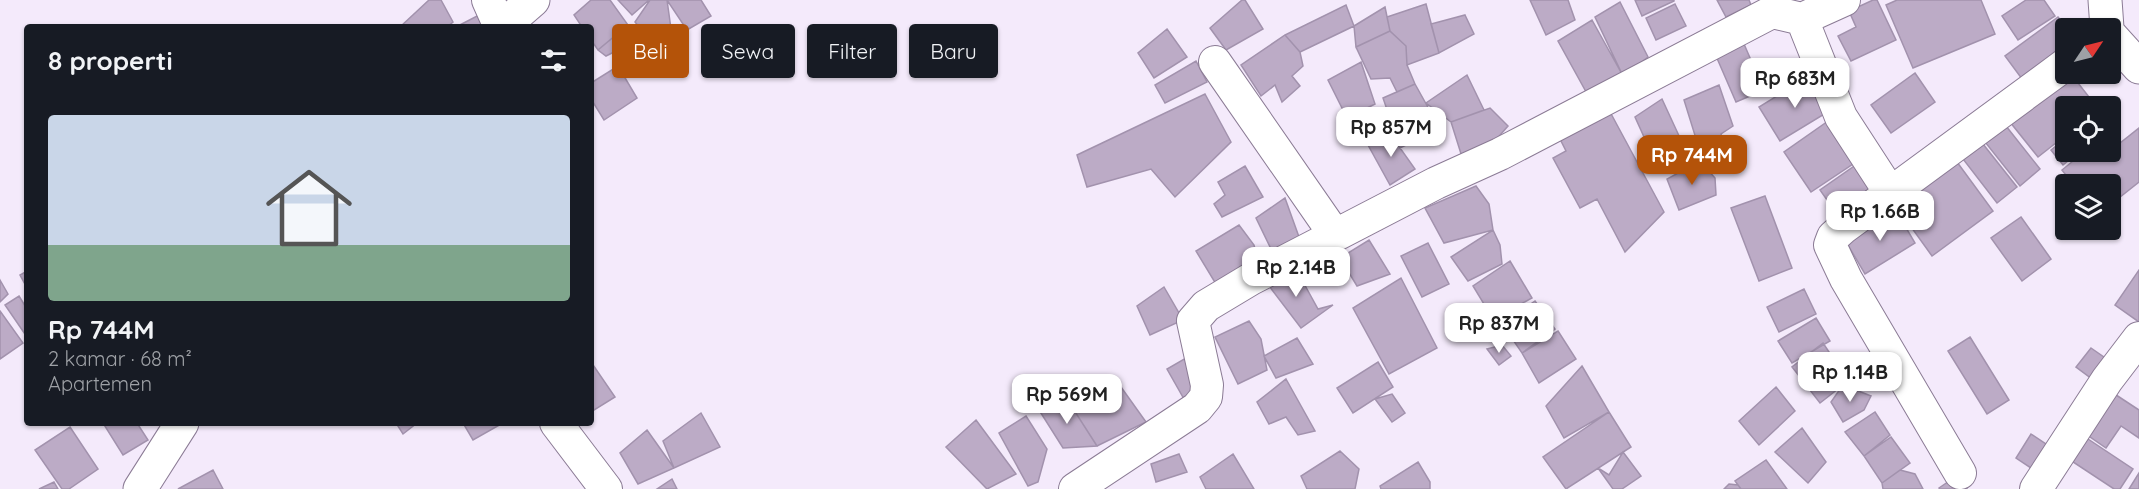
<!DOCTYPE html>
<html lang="id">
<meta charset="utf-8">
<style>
:root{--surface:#171b24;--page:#20242c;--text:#f1f3f6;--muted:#9ea1a6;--line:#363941;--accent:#b45309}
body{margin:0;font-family:Quicksand,sans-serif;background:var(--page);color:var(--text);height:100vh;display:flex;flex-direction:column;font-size:22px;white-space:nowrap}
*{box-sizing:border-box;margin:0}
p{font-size:20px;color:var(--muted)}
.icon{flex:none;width:33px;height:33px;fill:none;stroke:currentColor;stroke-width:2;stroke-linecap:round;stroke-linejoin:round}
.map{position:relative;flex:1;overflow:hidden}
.details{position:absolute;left:24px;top:24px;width:570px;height:402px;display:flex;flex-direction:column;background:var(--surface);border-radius:6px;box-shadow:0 2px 4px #0004}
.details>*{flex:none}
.banner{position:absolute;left:612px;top:24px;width:570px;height:54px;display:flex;gap:12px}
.needle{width:39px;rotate:55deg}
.fabs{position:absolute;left:2055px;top:18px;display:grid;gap:12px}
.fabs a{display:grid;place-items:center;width:66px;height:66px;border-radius:6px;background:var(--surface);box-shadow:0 2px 4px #0004;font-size:30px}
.price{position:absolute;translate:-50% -51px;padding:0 14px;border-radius:12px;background:#fff;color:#222;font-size:20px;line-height:39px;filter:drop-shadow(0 2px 3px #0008)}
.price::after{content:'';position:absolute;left:50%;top:36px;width:18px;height:14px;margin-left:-9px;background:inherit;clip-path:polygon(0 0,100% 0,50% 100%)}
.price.selected{background:var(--accent);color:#fff}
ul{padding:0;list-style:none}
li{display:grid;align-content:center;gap:12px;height:318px;padding:0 24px}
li+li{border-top:2px solid var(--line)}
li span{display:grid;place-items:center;height:186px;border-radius:6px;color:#555}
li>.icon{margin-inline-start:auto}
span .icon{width:108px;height:108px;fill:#fffc;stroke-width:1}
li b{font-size:26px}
h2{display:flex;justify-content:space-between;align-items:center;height:72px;padding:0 24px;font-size:26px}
.tag{padding:0 21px;border-radius:6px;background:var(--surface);box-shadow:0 2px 4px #0004;font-size:21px;line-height:54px}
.tag.selected{background:var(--accent);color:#fff}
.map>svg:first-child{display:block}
.building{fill:#bcabc6;stroke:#a292ad;stroke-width:1.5}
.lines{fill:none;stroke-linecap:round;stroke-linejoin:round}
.street-casing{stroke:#8b7b95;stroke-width:34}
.secondary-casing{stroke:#8b7b95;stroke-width:35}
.street{stroke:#fff;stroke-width:32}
.secondary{stroke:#fff;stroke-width:33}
</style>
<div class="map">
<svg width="2139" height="489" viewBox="0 0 2139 489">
<rect width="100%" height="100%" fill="#f4eafb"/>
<!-- building -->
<path class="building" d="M429,0H441L453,22L447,27H400Z
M591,0H610L628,25L598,50L591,40V27H582L574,15Z
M618,0H649L632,15Z
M650,0H667L672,36L654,45L635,22Z
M667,0H701L711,16L687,30Z
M1242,0H1245L1263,29L1226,50L1210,28Z
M1530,0H1568L1575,20L1546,35Z
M1635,0H1674V1L1642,16Z
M1717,0H1749L1751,5L1726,17Z
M1873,0H1877L1896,40L1851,61L1838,36L1856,27L1849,11Z
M1897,0H1981L1995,34L1913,68L1886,5Z
M2026,0H2044L2055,16L2018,40L2002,16Z
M1620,2L1648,57L1623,76L1595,17Z
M1426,4L1439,53L1407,65L1406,46L1390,31L1387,17Z
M1675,4L1686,26L1656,40L1646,18Z
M1346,5L1354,26L1300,52L1285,35Z
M1385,7L1390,31L1356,47L1354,26Z
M479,15L485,27H456Z
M1465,15L1474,34L1439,53L1431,24Z
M2058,17L2067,28L2066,54L2025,83L2005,56Z
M1592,20L1623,76L1590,99L1558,41Z
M628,25L646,36L606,56L598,50Z
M1167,29L1187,57L1154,78L1138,53Z
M1390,31L1406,46L1407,65L1415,84L1397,92L1390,78L1371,79L1356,47Z
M1285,35L1300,52L1303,66L1292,76L1300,86L1282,102L1275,85L1261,96L1241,65Z
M1744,44L1764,90L1736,102L1716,56Z
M1196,61L1207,82L1165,103L1155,85Z
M1361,62L1375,104L1347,118L1328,80Z
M618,66L637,98L604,120L591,99V83Z
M1915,73L1935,102L1891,133L1871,105Z
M2071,74L2096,106H2066V135L2038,157L2010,122Z
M1467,75L1484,110L1451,122L1426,103Z
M1810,76L1831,110L1780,141L1759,107Z
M1415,84L1440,129L1400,148L1383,98Z
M1719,85L1733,126L1721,134L1729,153L1702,158L1684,100Z
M1205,94L1231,142L1175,197L1151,169L1087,187L1077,155Z
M1662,99L1686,151L1659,170L1635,117Z
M1490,108L1508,126L1494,142L1462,157L1451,122Z
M2110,109L2119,119L2110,126Z
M1609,110L1664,212L1625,252L1597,199L1580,208L1553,158L1566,151L1559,137Z
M1831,119L1859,160L1811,192L1784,152Z
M2006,126L2040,169L2020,186L1985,142Z
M2139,128V182L2110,205V184H2073L2062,170L2084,152H2110V131L2120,143Z
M1388,131L1415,169L1390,185L1368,145Z
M2066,138V152H2079L2063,165L2051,150Z
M1983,144L2017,187L1997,203L1963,159Z
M1700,161L1715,178L1716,195L1679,210L1667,179Z
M1860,162L1882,192L1841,220L1820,190Z
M1957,162L1993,211L1932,256L1896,206Z
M1245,166L1263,197L1222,217L1214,204L1225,195L1218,182Z
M1476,186L1489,204L1493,230L1444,243L1425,208Z
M1765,196L1792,268L1759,281L1731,208Z
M1285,198L1299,237L1273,253L1256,218Z
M1895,209L1915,243L1865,274L1845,240Z
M2021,217L2051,259L2022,281L1991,238Z
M1239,225L1254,245L1260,268L1219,289L1196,251Z
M1493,230L1500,245L1502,264L1468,281L1451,257Z
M1369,240L1390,274L1357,286L1340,258Z
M1428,243L1449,284L1422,297L1401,256Z
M1510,261L1532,298L1493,319L1473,286Z
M1296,269L1318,309L1333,305L1301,328L1266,282Z
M2139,270V322L2115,305Z
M27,271V288L20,275Z
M1401,278L1437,348L1389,374L1353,308Z
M0,280L8,294L0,302Z
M1164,287L1183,320L1150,335L1137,306Z
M1804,289L1816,314L1779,332L1767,307Z
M19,296L27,309V337L5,305Z
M1535,301L1555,329L1522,353L1502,324Z
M0,311L23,343L0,359Z
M1816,318L1830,341L1792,363L1778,341Z
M1249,321L1261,339L1267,370L1238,384L1215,337Z
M1558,331L1576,359L1539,383L1522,353Z
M1970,337L2009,400L1987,414L1948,351Z
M1297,338L1313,364L1276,378L1264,356Z
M1823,343L1831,355H1841L1853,374L1841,376L1843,385L1820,403L1792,367Z
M1502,345L1511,356L1499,365L1487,349Z
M2091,348L2111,362L2096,382L2076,367Z
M1186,358L1203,388L1184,399L1167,369Z
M591,362L615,397L591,412Z
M1378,362L1393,387L1353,413L1337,388Z
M1582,366L1609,412L1564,438L1546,406Z
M1286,379L1315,431L1298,435L1286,417L1269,424L1257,402Z
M1116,380L1146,422L1097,446L1072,407Z
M1843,385L1871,396L1864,410L1843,422L1831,402Z
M1776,387L1795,411L1759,445L1739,421Z
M2107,389L2139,410V438L2121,426L2106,448L2080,430Z
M1392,394L1405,413L1392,422L1375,399Z
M1065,396L1072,407L1097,446L1063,448L1039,410Z
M1609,412L1631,447L1566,489L1543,457Z
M1875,412L1890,435L1864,456L1845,432Z
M701,413L720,447L674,468L663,441Z
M1026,416L1047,449L1038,482L1028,486L999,433Z
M976,420L1016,474L987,489L946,447Z
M103,423H137L148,440L123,455Z
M396,423H417L403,434Z
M463,423H503L473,440Z
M70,427L98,469L69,489H62L35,450Z
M1802,428L1826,462L1808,483L1775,452Z
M647,430L674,468L638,484L620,453Z
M2079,433L2133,469L2120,489H2114L2064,456Z
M2031,434L2049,446L2034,470L2016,458Z
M1891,437L1910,463L1882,483L1864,456Z
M1340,451L1359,469L1355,489H1307L1301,476Z
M1623,452L1641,476L1622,489H1613L1598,468L1609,475Z
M1179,454L1187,472L1156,482L1151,464Z
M1233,454L1254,489H1206L1200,477Z
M1766,460L1787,489H1741L1735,481Z
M1418,462L1430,482V489H1381L1380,486Z
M213,470L223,489H178Z
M1900,470L1915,474L1923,489H1883L1882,483Z
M1961,473L1967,489H1940L1939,488Z
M2139,473V489H2129Z
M672,479L677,489H657Z
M54,482L58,489H39Z
M1729,484L1738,485L1741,489H1724Z"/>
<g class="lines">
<!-- street casing -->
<g class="street-casing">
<path id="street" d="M488,0L500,27
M1802,19L1841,117L1891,194
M1215,62L1335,235
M556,423L606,489
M1960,473L1846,279L1830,245L1833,237L1843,228L2066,64
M1075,489L1197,408L1206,397L1207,385L1193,321L1206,306L1251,279L1436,183L1500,154L1772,12L1802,19L1844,0
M2036,489L2107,380L2139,338"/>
</g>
<!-- secondary casing -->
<g class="secondary-casing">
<path id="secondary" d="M2105,0L2107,28
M502,27L533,0
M2110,35L2139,67
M140,489L182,423"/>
</g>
<!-- street -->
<use href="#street" class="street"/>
<!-- secondary -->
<use href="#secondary" class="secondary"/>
</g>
</svg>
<div class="fabs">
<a><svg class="needle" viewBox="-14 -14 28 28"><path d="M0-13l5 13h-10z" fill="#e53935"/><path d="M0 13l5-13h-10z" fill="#9ea1a6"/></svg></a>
<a><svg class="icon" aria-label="locate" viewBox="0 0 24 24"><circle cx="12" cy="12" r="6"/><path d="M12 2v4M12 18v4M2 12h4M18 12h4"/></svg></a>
<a><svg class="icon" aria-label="layers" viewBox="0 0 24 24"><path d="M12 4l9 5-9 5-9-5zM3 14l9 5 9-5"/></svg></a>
</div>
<b class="price" style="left:1795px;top:109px">Rp 683M</b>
<b class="price" style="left:1391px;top:158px">Rp 857M</b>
<b class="price selected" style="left:1692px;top:186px">Rp 744M</b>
<b class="price" style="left:1880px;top:242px">Rp 1.66B</b>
<b class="price" style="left:1296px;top:298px">Rp 2.14B</b>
<b class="price" style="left:1499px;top:354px">Rp 837M</b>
<b class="price" style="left:1850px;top:403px">Rp 1.14B</b>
<b class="price" style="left:1067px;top:425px">Rp 569M</b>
<div class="banner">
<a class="tag selected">Beli</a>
<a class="tag">Sewa</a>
<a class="tag">Filter</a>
<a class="tag">Baru</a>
</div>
<section class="details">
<h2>8 properti<svg class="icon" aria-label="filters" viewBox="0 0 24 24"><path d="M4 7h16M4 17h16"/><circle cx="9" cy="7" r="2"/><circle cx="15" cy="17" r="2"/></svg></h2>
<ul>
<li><span style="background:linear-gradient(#c9d6e8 70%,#7fa58c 0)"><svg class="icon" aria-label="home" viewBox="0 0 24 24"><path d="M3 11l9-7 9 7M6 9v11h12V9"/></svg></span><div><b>Rp 744M</b><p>2 kamar · 68 m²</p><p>Apartemen</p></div></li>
</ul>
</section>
</div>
